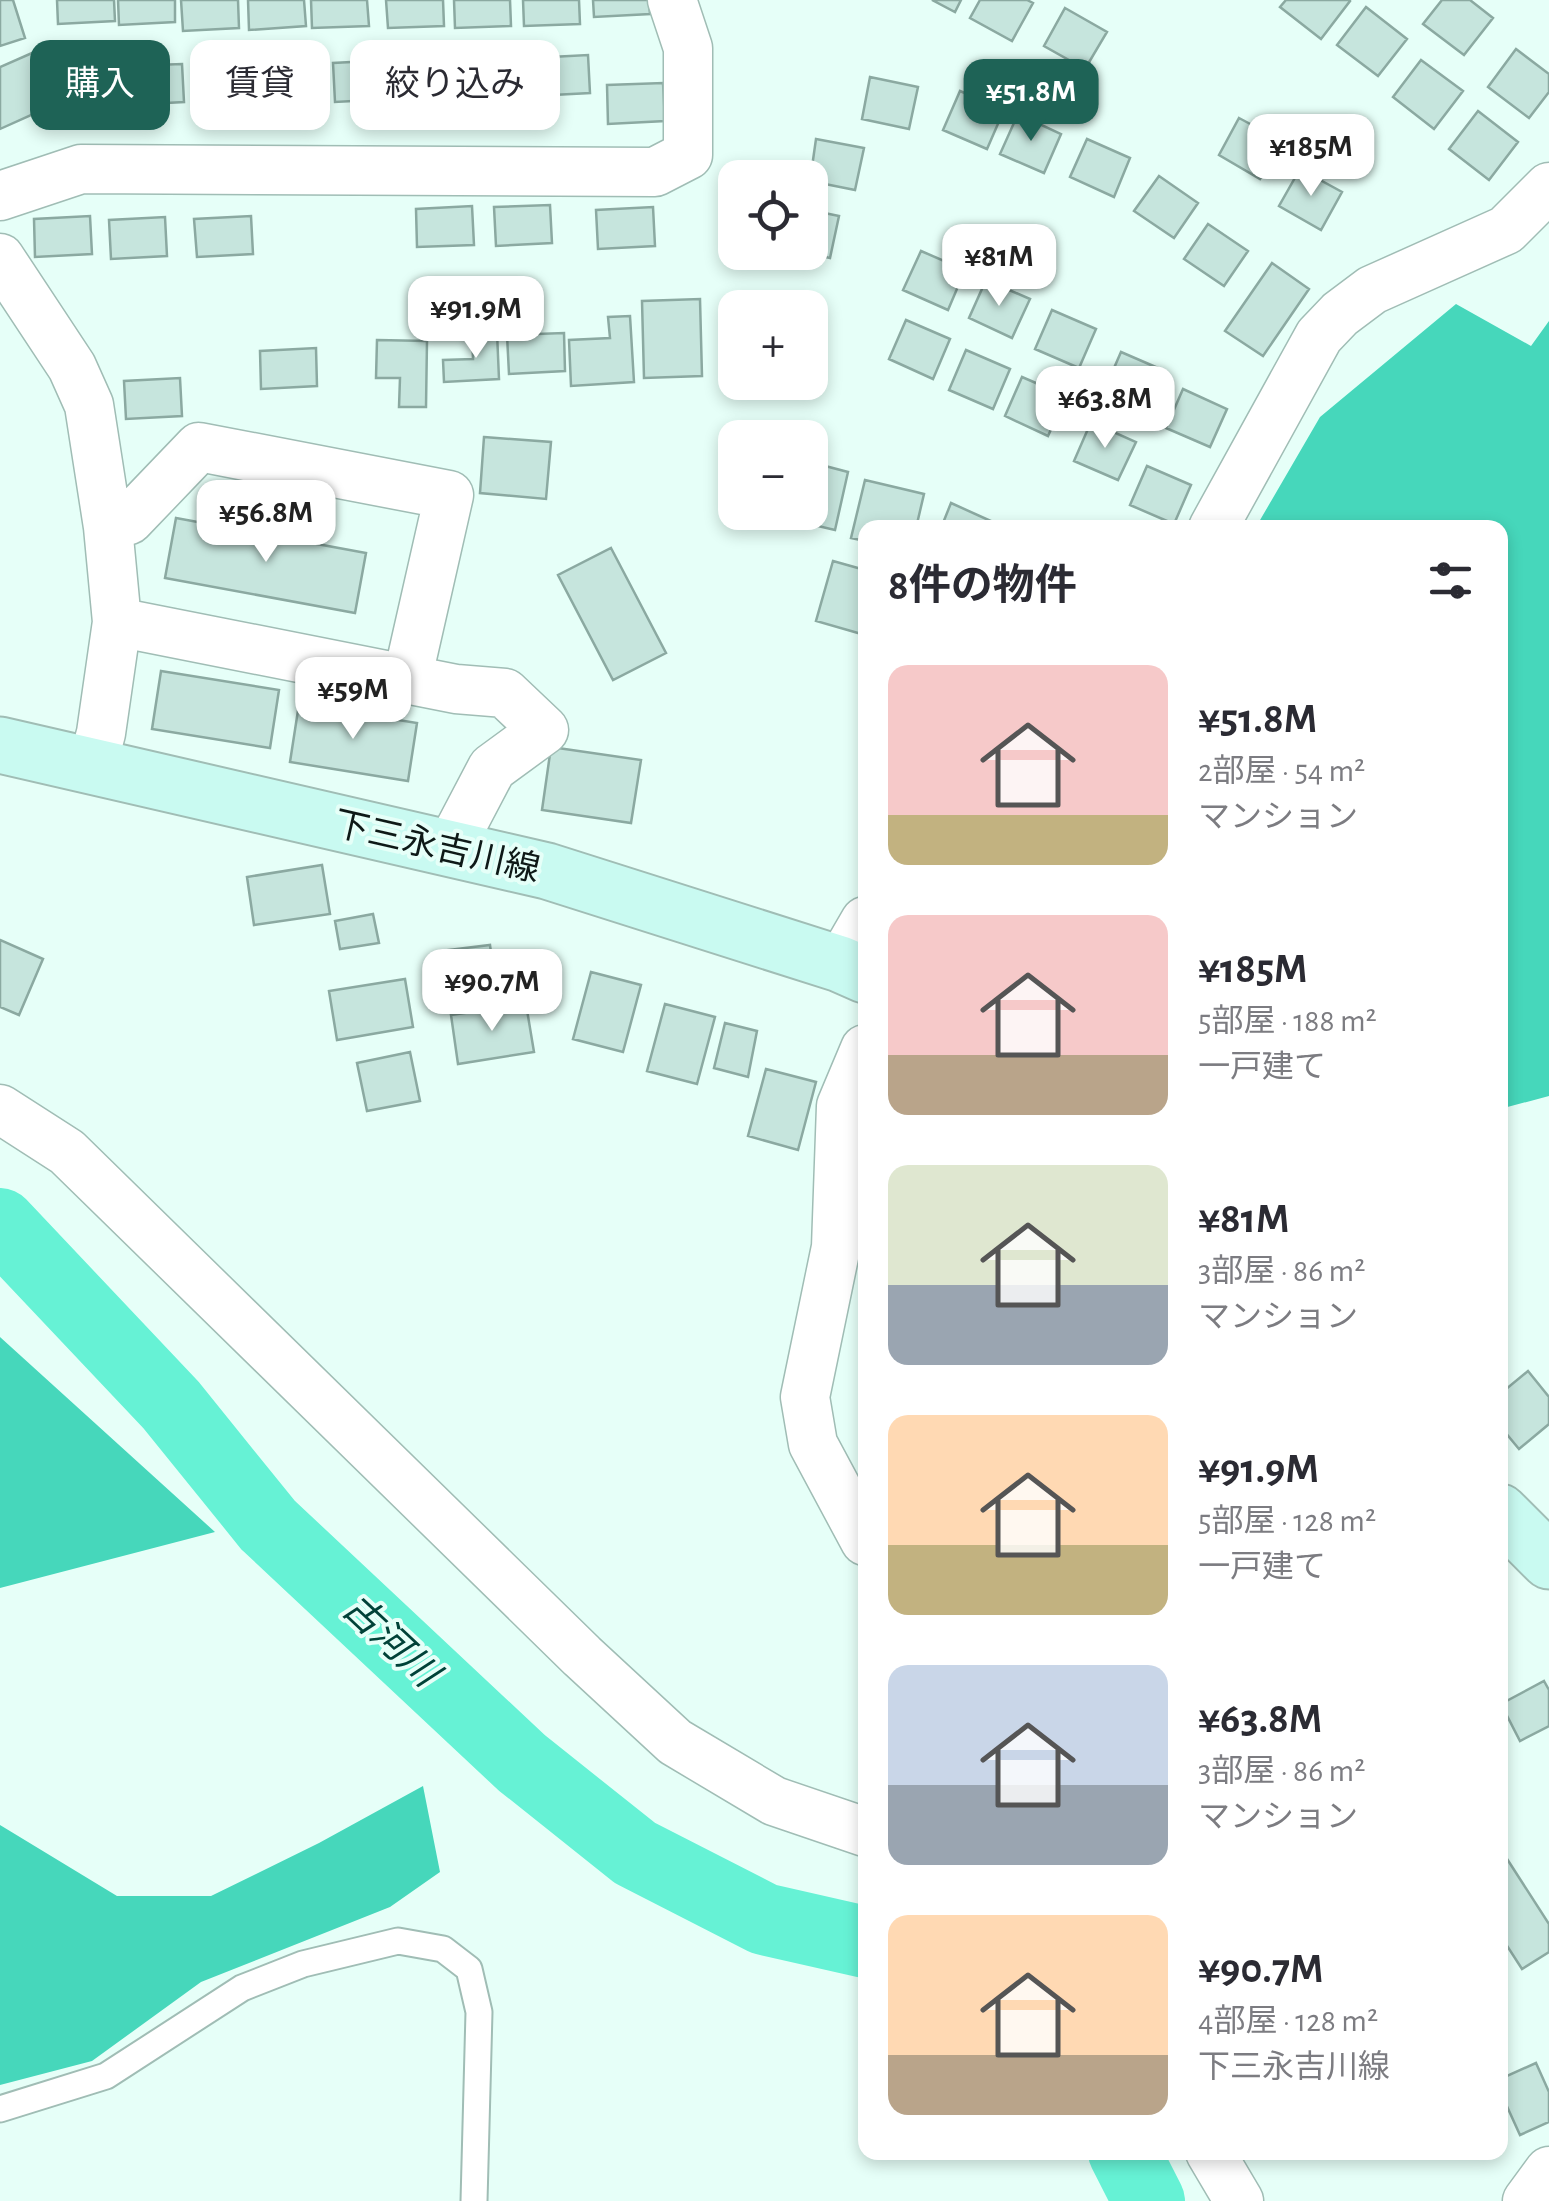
<!DOCTYPE html>
<html lang="ja">
<meta charset="utf-8">
<style>
:root{--surface:#fff;--page:#f2f2f3;--text:#2b2b33;--muted:#7c7c81;--accent:#1e6356}
body{margin:0;font-family:"Alegreya Sans","Noto Sans JP",sans-serif;background:var(--page);color:var(--text);height:100vh;display:flex;flex-direction:column;font-size:38px;white-space:nowrap}
*{box-sizing:border-box;margin:0}
p{font-size:32px;color:var(--muted)}
.icon{flex:none;width:55px;height:55px;fill:none;stroke:currentColor;stroke-width:2;stroke-linecap:round;stroke-linejoin:round}
.map{position:relative;flex:1;overflow:hidden}
.side{position:absolute;left:858px;top:520px;width:650px;height:1640px;display:flex;flex-direction:column;background:var(--surface);border-radius:20px;box-shadow:0 5px 15px #0003}
.side>*{flex:none}
.guide{position:absolute;left:30px;top:40px;width:678px;height:90px;display:flex;gap:20px}
.tools{position:absolute;left:718px;top:160px;display:grid;gap:20px}
.tools a{display:grid;place-items:center;width:110px;height:110px;border-radius:20px;background:var(--surface);box-shadow:0 5px 15px #0003;font-size:50px}
.price{position:absolute;translate:-50% -85px;padding:0 22px;border-radius:20px;background:#fff;color:#222;font-size:32px;line-height:65px;filter:drop-shadow(0 2px 5px #0008)}
.price::after{content:'';position:absolute;left:50%;top:60px;width:30px;height:22px;margin-left:-15px;background:inherit;clip-path:polygon(0 0,100% 0,50% 100%)}
.price.active{background:var(--accent);color:#fff}
ul{padding:0;list-style:none}
li{display:flex;align-items:center;gap:30px;height:250px;padding:0 30px}
li span{display:grid;place-items:center;flex:none;width:280px;height:200px;border-radius:20px;color:#555}
li>.icon{margin-inline-start:auto}
span .icon{width:120px;height:120px;fill:#fffc;stroke-width:1}
li b{font-size:42px}
h2{display:flex;justify-content:space-between;align-items:center;height:120px;padding:0 30px;font-size:42px}
.tag{padding:0 35px;border-radius:20px;background:var(--surface);box-shadow:0 5px 15px #0003;font-size:35px;line-height:90px}
.tag.active{background:var(--accent);color:#fff}
.map>svg:first-child{display:block}
.forest{fill:#46d7bb}
.lines{fill:none;stroke-linecap:round;stroke-linejoin:round}
.river{stroke:#66f2d5;stroke-width:72}
.building{fill:#c6e5dd;stroke:#8ba9a1;stroke-width:2.5}
.lane-casing{stroke:#a0bdb5;stroke-width:29}
.street-casing{stroke:#a0bdb5;stroke-width:51}
.secondary-casing{stroke:#a0bdb5;stroke-width:59}
.lane{stroke:#fff;stroke-width:25}
.street{stroke:#fff;stroke-width:48}
.secondary{stroke:#c9faf1;stroke-width:55}
.labels{text-anchor:middle;stroke-width:8;stroke-linejoin:round;paint-order:stroke}
.street-label{font-size:35px;fill:#0e1917;stroke:#e6fff8}
.water-label{font-size:38px;font-style:italic;fill:#004238;stroke:#e6fff8}
</style>
<div class="map">
<svg width="1549" height="2201" viewBox="0 0 1549 2201">
<rect width="100%" height="100%" fill="#e6fff8"/>
<!-- forest -->
<path class="forest" d="M1456,304L1531,346L1549,321V1096L1500,1109V528L1256,527L1320,417Z
M0,1337L215,1532L0,1588Z
M423,1786L440,1872L390,1907L201,1982L92,2061L0,2085V1825L117,1896H211L319,1843Z"/>
<g class="lines">
<!-- river -->
<path class="river" d="M0,1224L171,1405L268,1525L522,1763L635,1853L764,1919L865,1942
M1124,2152L1149,2201"/>
</g>
<!-- building -->
<path class="building" d="M0,0H13L25,38L0,46Z
M57,0H114L115,21L58,24Z
M118,0H175V22L119,25Z
M181,0H238L239,28L183,31Z
M248,0H304L306,26L249,30Z
M311,0H367L369,26L312,28Z
M386,0H443L444,26L388,28Z
M454,0H510L511,26L455,28Z
M523,0H579L580,24L524,26Z
M593,0H649L650,14L594,17Z
M932,0H961L955,12Z
M980,0H1027L1033,3L1012,41L970,18Z
M1286,0H1349L1350,1L1321,39L1280,7Z
M1442,0H1470L1493,18L1464,55L1423,24Z
M1366,7L1407,39L1378,76L1337,45Z
M1065,8L1107,32L1085,69L1044,46Z
M1516,49L1549,74V92L1529,118L1488,87Z
M32,53L49,107L0,129V67Z
M249,54L251,92L195,95L193,57Z
M588,55L590,93L534,96L532,58Z
M526,58L528,95L472,98L470,60Z
M320,60L321,99L265,102L263,63Z
M389,60L391,99L335,102L333,63Z
M461,60L464,97L407,100L405,62Z
M1421,60L1463,91L1434,129L1393,97Z
M182,64L184,102L128,105L126,66Z
M870,77L918,87L909,129L862,119Z
M663,83L665,121L608,124L607,85Z
M960,91L1004,110L987,149L943,130Z
M1478,111L1518,142L1489,180L1449,149Z
M1018,114L1061,134L1044,173L1000,154Z
M1239,118L1282,141L1260,179L1219,155Z
M816,139L864,148L855,190L810,181Z
M1087,139L1130,158L1114,197L1070,177Z
M1300,169L1342,192L1321,230L1279,206Z
M1159,176L1198,203L1174,238L1134,211Z
M550,205L552,243L496,246L494,207Z
M472,206L474,245L417,247L416,209Z
M653,207L655,246L598,249L596,210Z
M810,210L839,216L830,258L803,252H810Z
M90,216L92,254L35,257L34,219Z
M251,216L253,254L197,257L194,219Z
M165,217L167,256L111,259L109,220Z
M1208,224L1248,251L1224,286L1184,259Z
M921,251L965,270L948,310L903,290Z
M1272,263L1309,289L1263,356L1225,331Z
M986,280L1030,299L1012,338L969,318Z
M700,299L702,376L644,378L642,301Z
M1052,310L1096,329L1079,368L1035,349Z
M630,316L634,382L571,386L569,340L610,338L608,317Z
M906,320L950,339L933,379L889,359Z
M497,332L499,379L444,382L443,360L473,359L472,333Z
M564,333L565,371L509,374L507,335Z
M377,340L427,341L426,407H399L400,378H376Z
M316,348L317,386L261,389L260,351Z
M966,350L1010,369L993,409L949,390Z
M1121,352L1165,371L1148,410L1104,391Z
M1022,377L1066,396L1048,436L1005,416Z
M180,378L182,416L126,419L124,381Z
M1183,389L1227,409L1210,447L1166,428Z
M1091,422L1136,442L1118,480L1074,461Z
M484,437L551,442L546,499L480,493Z
M810,462L848,472L835,530L775,516L776,512H810Z
M1147,466L1191,485L1174,524L1130,505Z
M865,480L924,494L916,528H865V541L851,538Z
M951,503L993,522L991,528H941Z
M176,518L366,553L355,613L165,578Z
M611,548L666,653L613,680L558,575Z
M833,561L865,570V635L816,621Z
M161,671L279,690L270,748L152,729Z
M299,704L417,723L408,781L290,762Z
M551,747L641,760L631,823L542,810Z
M322,865L330,914L254,925L247,877Z
M373,914L379,943L340,949L335,921Z
M0,940L43,959L19,1015L0,1007Z
M490,945L496,991L446,998L440,951Z
M591,972L641,985L623,1052L573,1039Z
M405,979L413,1027L337,1040L329,991Z
M526,1004L534,1052L458,1064L451,1015Z
M665,1004L715,1017L697,1084L647,1071Z
M725,1023L757,1031L748,1077L714,1068Z
M410,1052L420,1101L367,1111L357,1063Z
M766,1069L816,1082L798,1150L748,1136Z
M1528,1371L1549,1397V1424L1519,1449L1500,1426V1394Z
M1544,1681L1549,1690V1726L1520,1741L1501,1704Z
M1500,1848L1549,1924V1952L1522,1969L1500,1935Z
M1536,2063L1549,2092V2122L1520,2135L1500,2091V2079Z"/>
<g class="lines">
<!-- lane casing -->
<g class="lane-casing">
<path id="lane" d="M0,2109L106,2076L242,1988L303,1964L398,1941L443,1949L469,1969L479,2012L474,2201"/>
</g>
<!-- street casing -->
<g class="street-casing">
<path id="street" d="M0,196L81,169L655,172L688,155V48L672,0
M0,258L72,367L89,405L108,527L117,622L101,733L92,767
M108,527L129,520L199,447L449,495L407,680
M1213,528L1319,336L1340,314L1372,290L1506,230L1549,187
M117,622L456,689L505,693L544,730L492,768L450,848
M840,964L865,921
M865,1049L841,1106L836,1247L805,1397L813,1444L865,1541
M0,1109L67,1152L582,1656L675,1742L774,1801L865,1832
M1210,2152L1239,2201
M1527,2201L1549,2171"/>
</g>
<!-- secondary casing -->
<g class="secondary-casing">
<path id="secondary" d="M0,745L547,871L840,964L865,975
M1500,1512L1549,1561"/>
</g>
<!-- lane -->
<use href="#lane" class="lane"/>
<!-- street -->
<use href="#street" class="street"/>
<!-- secondary -->
<use href="#secondary" class="secondary"/>
</g>
<g class="labels">
<!-- street labels -->
<g class="street-label">
<text transform="translate(437 846) rotate(13)" y="12">下三永吉川線</text>
</g>
<!-- water labels -->
<g class="water-label">
<text transform="translate(391 1640) rotate(43)" y="13">古河川</text>
</g>
</g>
</svg>
<div class="tools">
<a><svg class="icon" aria-label="locate" viewBox="0 0 24 24"><circle cx="12" cy="12" r="6"/><path d="M12 2v4M12 18v4M2 12h4M18 12h4"/></svg></a>
<a>+</a>
<a>−</a>
</div>
<b class="price active" style="left:1031px;top:144px">¥51.8M</b>
<b class="price" style="left:1311px;top:199px">¥185M</b>
<b class="price" style="left:999px;top:309px">¥81M</b>
<b class="price" style="left:476px;top:361px">¥91.9M</b>
<b class="price" style="left:1105px;top:451px">¥63.8M</b>
<b class="price" style="left:266px;top:565px">¥56.8M</b>
<b class="price" style="left:353px;top:742px">¥59M</b>
<b class="price" style="left:492px;top:1034px">¥90.7M</b>
<div class="guide">
<a class="tag active">購入</a>
<a class="tag">賃貸</a>
<a class="tag">絞り込み</a>
</div>
<section class="side">
<h2>8件の物件<svg class="icon" aria-label="filters" viewBox="0 0 24 24"><path d="M4 7h16M4 17h16"/><circle cx="9" cy="7" r="2"/><circle cx="15" cy="17" r="2"/></svg></h2>
<ul>
<li><span style="background:linear-gradient(#f6c9c9 75%,#c2b280 0)"><svg class="icon" aria-label="home" viewBox="0 0 24 24"><path d="M3 11l9-7 9 7M6 9v11h12V9"/></svg></span><div><b>¥51.8M</b><p>2部屋 · 54 m²</p><p>マンション</p></div></li>
<li><span style="background:linear-gradient(#f6c9c9 70%,#b9a48a 0)"><svg class="icon" aria-label="home" viewBox="0 0 24 24"><path d="M3 11l9-7 9 7M6 9v11h12V9"/></svg></span><div><b>¥185M</b><p>5部屋 · 188 m²</p><p>一戸建て</p></div></li>
<li><span style="background:linear-gradient(#dfe7d0 60%,#9aa5b1 0)"><svg class="icon" aria-label="home" viewBox="0 0 24 24"><path d="M3 11l9-7 9 7M6 9v11h12V9"/></svg></span><div><b>¥81M</b><p>3部屋 · 86 m²</p><p>マンション</p></div></li>
<li><span style="background:linear-gradient(#ffd9b3 65%,#c2b280 0)"><svg class="icon" aria-label="home" viewBox="0 0 24 24"><path d="M3 11l9-7 9 7M6 9v11h12V9"/></svg></span><div><b>¥91.9M</b><p>5部屋 · 128 m²</p><p>一戸建て</p></div></li>
<li><span style="background:linear-gradient(#c9d6e8 60%,#9aa5b1 0)"><svg class="icon" aria-label="home" viewBox="0 0 24 24"><path d="M3 11l9-7 9 7M6 9v11h12V9"/></svg></span><div><b>¥63.8M</b><p>3部屋 · 86 m²</p><p>マンション</p></div></li>
<li><span style="background:linear-gradient(#ffd9b3 70%,#b9a48a 0)"><svg class="icon" aria-label="home" viewBox="0 0 24 24"><path d="M3 11l9-7 9 7M6 9v11h12V9"/></svg></span><div><b>¥90.7M</b><p>4部屋 · 128 m²</p><p>下三永吉川線</p></div></li>
</ul>
</section>
</div>
